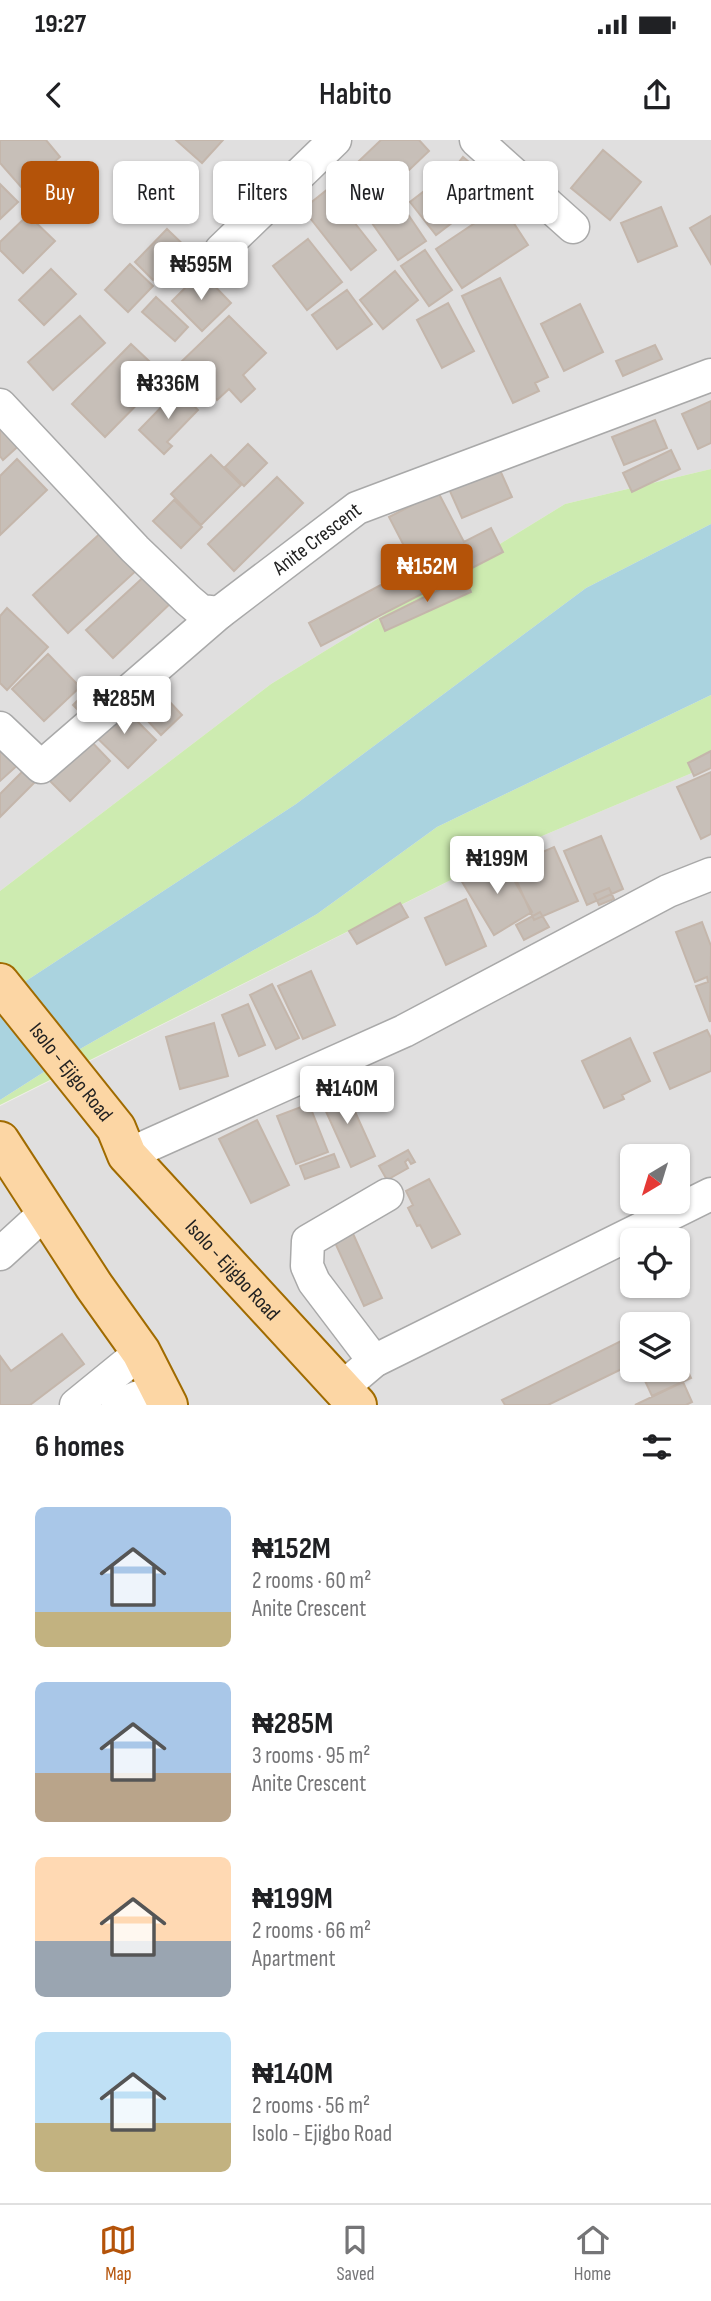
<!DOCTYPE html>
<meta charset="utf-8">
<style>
:root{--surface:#fff;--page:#f6f6f6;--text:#202124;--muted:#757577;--line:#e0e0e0;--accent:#b45309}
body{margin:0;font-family:"Sofia Sans Condensed",sans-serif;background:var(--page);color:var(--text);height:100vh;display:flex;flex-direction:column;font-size:26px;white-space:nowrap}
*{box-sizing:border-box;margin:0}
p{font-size:23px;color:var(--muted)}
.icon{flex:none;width:38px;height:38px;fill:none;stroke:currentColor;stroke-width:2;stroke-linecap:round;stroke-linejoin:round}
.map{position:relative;height:1265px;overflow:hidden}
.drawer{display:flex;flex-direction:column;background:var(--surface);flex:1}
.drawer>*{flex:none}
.banner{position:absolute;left:21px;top:21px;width:670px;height:63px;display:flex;gap:14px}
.needle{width:46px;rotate:218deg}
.controls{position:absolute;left:620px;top:1004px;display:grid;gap:14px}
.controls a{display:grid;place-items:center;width:70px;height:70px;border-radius:10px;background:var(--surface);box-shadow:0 2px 5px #0004;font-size:35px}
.price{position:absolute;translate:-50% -60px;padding:0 16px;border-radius:7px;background:#fff;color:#222;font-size:23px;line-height:46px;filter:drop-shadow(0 2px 4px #0008)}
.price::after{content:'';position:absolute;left:50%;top:42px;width:21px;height:16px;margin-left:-10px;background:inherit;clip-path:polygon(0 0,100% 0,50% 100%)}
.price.active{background:var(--accent);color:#fff}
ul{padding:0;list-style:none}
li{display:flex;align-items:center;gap:21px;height:175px;padding:0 35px}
li span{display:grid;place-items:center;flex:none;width:196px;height:140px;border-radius:10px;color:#555}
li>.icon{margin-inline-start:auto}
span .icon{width:84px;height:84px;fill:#fffc;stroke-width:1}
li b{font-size:30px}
h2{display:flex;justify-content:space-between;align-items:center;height:84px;padding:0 35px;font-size:30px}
.tag{padding:0 24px;border-radius:10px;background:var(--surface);box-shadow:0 2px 5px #0004;font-size:24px;line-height:63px}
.tag.active{background:var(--accent);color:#fff}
.status{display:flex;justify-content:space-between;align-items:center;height:49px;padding:0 35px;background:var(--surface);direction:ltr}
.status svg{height:19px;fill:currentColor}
header{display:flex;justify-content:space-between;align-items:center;height:91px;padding:0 35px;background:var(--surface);font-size:32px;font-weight:600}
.dock{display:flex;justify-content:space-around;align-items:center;height:98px;border-top:2px solid var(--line);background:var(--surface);font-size:19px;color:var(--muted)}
.dock a{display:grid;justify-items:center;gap:4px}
.dock .active{color:var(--accent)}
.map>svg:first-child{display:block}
.residential{fill:#e0dfdf;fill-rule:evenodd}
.grass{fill:#cdebb0}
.water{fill:#aad3df}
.building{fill:#c7bfb8;stroke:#c4b6ab;stroke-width:2}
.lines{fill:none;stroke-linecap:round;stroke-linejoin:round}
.minor-casing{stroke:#a9a9a9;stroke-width:35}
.major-casing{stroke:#a06b00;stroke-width:42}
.minor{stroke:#fff;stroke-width:32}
.major{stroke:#fcd6a4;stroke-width:38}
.labels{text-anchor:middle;stroke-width:7;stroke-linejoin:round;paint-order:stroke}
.street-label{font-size:21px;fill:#222;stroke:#fff}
</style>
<div class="status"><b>19:27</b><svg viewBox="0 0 49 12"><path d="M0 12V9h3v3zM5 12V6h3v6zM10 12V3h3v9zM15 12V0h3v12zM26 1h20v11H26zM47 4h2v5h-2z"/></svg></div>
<header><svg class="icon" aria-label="back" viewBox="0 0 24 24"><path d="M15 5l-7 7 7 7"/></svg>Habito<svg class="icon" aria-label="share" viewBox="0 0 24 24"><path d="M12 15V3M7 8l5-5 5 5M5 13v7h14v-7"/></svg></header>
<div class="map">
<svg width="711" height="1265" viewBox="0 0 711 1265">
<rect width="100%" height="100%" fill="#f2efe9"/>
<!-- residential -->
<path class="residential" d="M0,0H711V329L565,364L271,544L0,751Z
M711,625V1265H0V966L523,704ZM632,1017H677V1062H632ZM632,1101H677V1146H632ZM632,1185H677V1230H632Z"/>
<!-- grass -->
<path class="grass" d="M711,329V384L586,448L296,664L0,858V751L271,544L565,364Z
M711,555V625L523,704L0,965V960L80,909L317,774L437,687Z"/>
<!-- water -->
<path class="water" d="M711,384V555L437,687L317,774L80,909L0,960V858L296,664L586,448Z"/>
<!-- building -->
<path class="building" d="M0,0H46L60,17L23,49L0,23Z
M176,0H223L202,23Z
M381,0H419L429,11L367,70L339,40Z
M603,10L641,42L610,80L571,48Z
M463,17L498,46L489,56L455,27Z
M449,32L474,66L436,95L410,62Z
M0,44L18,62L0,79Z
M328,49L376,110L351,130L303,69Z
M401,64L426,101L398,120L372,83Z
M502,65L528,105L462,148L436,109Z
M661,67L677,106L638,122L621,83Z
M28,75L55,101L23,133L0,110V102Z
M711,76V124L690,88Z
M167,89L193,114L166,142L159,134L153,140L135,122Z
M308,99L342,142L307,170L273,126Z
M425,110L452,150L429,166L401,126Z
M130,124L153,146L128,172L105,150Z
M51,129L76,154L44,185L19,160Z
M395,131L418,160L383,189L360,160Z
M201,132L231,163L202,191L172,161Z
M500,138L548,237L535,243L539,251L513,263L462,156Z
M347,150L372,184L337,209L312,175Z
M156,157L188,187L175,201L142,172Z
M448,163L474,211L442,228L417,180Z
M580,164L603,212L564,231L541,184Z
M80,176L105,203L53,250L28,222Z
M229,176L266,213L243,235L255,249L241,262L229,249L217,260L181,222Z
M131,204L165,236L105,297L72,264Z
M655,205L662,219L623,236L616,221Z
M178,250L198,270L167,302L172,306L164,314L139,290Z
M711,261V303L698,309L682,274Z
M0,275L24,301L3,320L0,316Z
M655,280L667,308L624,325L612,297Z
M248,304L267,323L244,346L225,327Z
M671,310L680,329L632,352L623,333Z
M211,315L241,345L201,385L171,354Z
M17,319L47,350L0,395V336Z
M499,328L512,357L462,378L449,349Z
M277,337L303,363L234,431L208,404Z
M438,352L464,402L491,388L503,412L321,506L309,483L415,427L389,377Z
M174,360L202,387L181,408L153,381Z
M104,390L139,428L68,493L33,455Z
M148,433L174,460L113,518L86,490Z
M465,437L471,452L385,491L380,479Z
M7,468L48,507L7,550L0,543V476Z
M48,514L80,547L44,581L12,549Z
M152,543L182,575L161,595L131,563Z
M88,550L98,559L83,575L73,565Z
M120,564L156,600L128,628L91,592Z
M86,596L110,621L70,661L45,636Z
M0,601L20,623L0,641Z
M711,611V628L694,636L688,623Z
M25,629L36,641L0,677V654Z
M711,632V694L701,699L677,647Z
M601,696L623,749L587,765L564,711Z
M554,707L578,761L534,780L510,726Z
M501,717L532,772L494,795L461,740Z
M609,748L614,759L599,765L594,754Z
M466,759L486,806L446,825L425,778Z
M400,763L408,777L357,804L349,791Z
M540,772L549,787L524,800L516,785Z
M702,782L711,806L710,882L696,846L708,842L707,837L695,842L676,792Z
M311,831L335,885L303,899L278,846Z
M272,844L299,898L276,909L250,855Z
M248,864L265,905L239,916L222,875Z
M214,883L228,936L180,949L166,897Z
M707,890L711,898V931L670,949L654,913Z
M630,898L650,941L622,955L624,959L604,968L582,921Z
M343,945L375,1016L351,1027L319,956Z
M309,964L328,1012L296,1024L277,976Z
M257,980L289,1045L251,1063L219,999Z
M408,1010L415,1022L411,1024L408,1019L405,1022L408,1028L387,1040L379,1026Z
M334,1014L339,1027L305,1039L300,1026Z
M429,1039L460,1094L432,1108L420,1085L417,1086L408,1068L413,1065L406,1051Z
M350,1087L382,1158L364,1166L332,1096Z
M62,1194L84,1224L30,1265H0V1216L11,1231Z
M621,1201L632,1224L548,1265H505L502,1260Z
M677,1209L691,1238L652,1256L640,1230H677Z
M683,1242L692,1262L686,1265H635Z"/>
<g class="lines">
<!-- minor casing -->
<g class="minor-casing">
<g id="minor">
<path d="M476,0L573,87"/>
<path d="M221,110L335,0"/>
<path id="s1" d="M0,265L135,409L188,460L201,471L219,473L357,368L711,235"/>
<path d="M0,588L41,627L219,473"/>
<path d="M127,1015L404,891L668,751L711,734"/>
<path d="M0,1114L47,1071"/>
<path d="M374,1221L314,1142L307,1126L308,1101L387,1055"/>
<path d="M342,1248L374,1221L711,1054"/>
<path d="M76,1265L141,1212"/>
<path d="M118,1265L160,1249"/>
</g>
</g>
<!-- major casing -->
<g class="major-casing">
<g id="major">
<path id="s2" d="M0,843L116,988L127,1015L357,1265"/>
<path d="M0,1001L94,1146L141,1212L168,1265"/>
</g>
</g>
<!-- minor -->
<use href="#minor" class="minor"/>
<!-- major -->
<use href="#major" class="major"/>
</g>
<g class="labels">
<!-- street labels -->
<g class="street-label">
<text dy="7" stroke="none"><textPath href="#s1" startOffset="429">Anite Crescent</textPath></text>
<text dy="7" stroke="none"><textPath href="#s2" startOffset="114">Isolo - Ejigo Road</textPath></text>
<text dy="7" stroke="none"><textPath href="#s2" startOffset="371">Isolo - Ejigbo Road</textPath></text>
</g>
</g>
</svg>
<div class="controls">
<a><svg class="needle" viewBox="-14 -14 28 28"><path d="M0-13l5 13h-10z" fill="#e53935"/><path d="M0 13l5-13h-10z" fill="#757577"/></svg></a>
<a><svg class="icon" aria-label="locate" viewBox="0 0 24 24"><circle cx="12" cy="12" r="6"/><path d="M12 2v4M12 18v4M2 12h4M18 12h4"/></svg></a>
<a><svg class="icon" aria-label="layers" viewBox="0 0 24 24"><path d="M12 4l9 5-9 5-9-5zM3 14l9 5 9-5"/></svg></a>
</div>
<b class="price" style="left:201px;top:162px">₦595M</b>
<b class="price" style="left:168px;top:281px">₦336M</b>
<b class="price active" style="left:427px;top:464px">₦152M</b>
<b class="price" style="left:124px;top:596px">₦285M</b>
<b class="price" style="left:497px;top:756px">₦199M</b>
<b class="price" style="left:347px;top:986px">₦140M</b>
<div class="banner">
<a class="tag active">Buy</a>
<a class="tag">Rent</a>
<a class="tag">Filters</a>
<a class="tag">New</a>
<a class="tag">Apartment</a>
</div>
</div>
<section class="drawer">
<h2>6 homes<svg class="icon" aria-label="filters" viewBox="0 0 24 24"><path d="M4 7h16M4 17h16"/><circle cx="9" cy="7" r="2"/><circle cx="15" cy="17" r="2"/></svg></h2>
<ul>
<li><span style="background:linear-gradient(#a9c7e8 75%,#c2b280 0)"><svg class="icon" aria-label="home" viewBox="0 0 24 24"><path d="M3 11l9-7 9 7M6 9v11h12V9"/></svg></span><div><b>₦152M</b><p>2 rooms · 60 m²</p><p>Anite Crescent</p></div></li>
<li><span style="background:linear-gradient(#a9c7e8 65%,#b9a48a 0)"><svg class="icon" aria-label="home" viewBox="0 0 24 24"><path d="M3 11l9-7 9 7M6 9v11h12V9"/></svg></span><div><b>₦285M</b><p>3 rooms · 95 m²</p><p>Anite Crescent</p></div></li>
<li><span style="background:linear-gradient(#ffd9b3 60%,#9aa5b1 0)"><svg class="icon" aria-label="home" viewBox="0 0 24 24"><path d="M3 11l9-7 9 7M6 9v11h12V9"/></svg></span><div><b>₦199M</b><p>2 rooms · 66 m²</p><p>Apartment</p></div></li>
<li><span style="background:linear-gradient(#bfe0f5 65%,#c2b280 0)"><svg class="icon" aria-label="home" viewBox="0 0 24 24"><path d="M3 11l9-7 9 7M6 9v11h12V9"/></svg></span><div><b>₦140M</b><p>2 rooms · 56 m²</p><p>Isolo - Ejigbo Road</p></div></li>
</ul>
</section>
<nav class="dock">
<a class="active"><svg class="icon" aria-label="map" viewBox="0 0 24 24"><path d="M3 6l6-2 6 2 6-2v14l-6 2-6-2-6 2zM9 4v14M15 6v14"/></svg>Map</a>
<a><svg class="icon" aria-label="saved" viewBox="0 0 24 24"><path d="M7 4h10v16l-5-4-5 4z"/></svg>Saved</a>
<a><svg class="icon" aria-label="home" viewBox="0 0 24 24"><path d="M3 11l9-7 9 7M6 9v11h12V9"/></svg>Home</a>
</nav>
